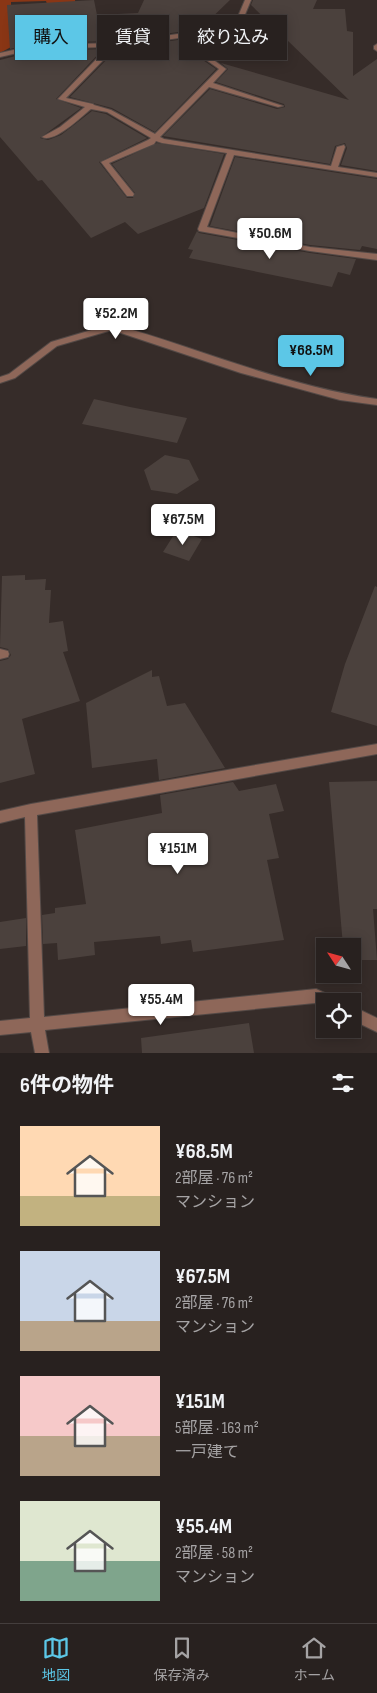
<!DOCTYPE html>
<html lang="ja">
<meta charset="utf-8">
<style>
:root{--surface:#28211f;--page:#342e2c;--text:#f1f3f6;--muted:#a5a3a4;--line:#443e3d;--accent:#5cc7e7}
body{margin:0;font-family:"Sofia Sans Condensed","Noto Sans JP",sans-serif;background:var(--page);color:var(--text);height:100vh;display:flex;flex-direction:column;font-size:19px;white-space:nowrap}
*{box-sizing:border-box;margin:0}
p{font-size:16px;color:var(--muted)}
.icon{flex:none;width:28px;height:28px;fill:none;stroke:currentColor;stroke-width:2;stroke-linecap:round;stroke-linejoin:round}
.map{position:relative;height:1053px;overflow:hidden}
.drawer{display:flex;flex-direction:column;background:var(--surface);flex:1}
.drawer>*{flex:none}
.top-card{position:absolute;left:15px;top:15px;width:348px;height:45px;display:flex;gap:10px}
.needle{width:32px;rotate:306deg}
.fabs{position:absolute;left:316px;top:938px;display:grid;gap:10px}
.fabs a{display:grid;place-items:center;width:45px;height:45px;border-radius:0px;background:var(--surface);box-shadow:0 2px 12px #0003,0 0 0 1px var(--line);font-size:25px}
.price{position:absolute;translate:-50% -42px;padding:0 11px;border-radius:5px;background:#fff;color:#222;font-size:16px;line-height:32px;filter:drop-shadow(0 1px 2px #0008)}
.price::after{content:'';position:absolute;left:50%;top:30px;width:15px;height:11px;margin-left:-8px;background:inherit;clip-path:polygon(0 0,100% 0,50% 100%)}
.price.active{background:var(--accent);color:#111}
ul{padding:0;list-style:none}
li{display:flex;align-items:center;gap:15px;height:125px;padding:0 20px}
li span{display:grid;place-items:center;flex:none;width:140px;height:100px;border-radius:0px;color:#555}
li>.icon{margin-inline-start:auto}
span .icon{width:60px;height:60px;fill:#fffc;stroke-width:1}
li b{font-size:21px}
h2{display:flex;justify-content:space-between;align-items:center;height:60px;padding:0 20px;font-size:21px}
.chip{padding:0 18px;border-radius:0px;background:var(--surface);box-shadow:0 2px 12px #0003,0 0 0 1px var(--line);font-size:18px;line-height:45px}
.chip.active{background:var(--accent);color:#111}
.menu{display:flex;justify-content:space-around;align-items:center;height:70px;border-top:1px solid var(--line);background:var(--surface);font-size:14px;color:var(--muted)}
.menu a{display:grid;justify-items:center;gap:2px}
.menu .active{color:var(--accent)}
.map>svg:first-child{display:block}
.forest{fill:#8a3615}
.building{fill:#4b413d}
.lines{fill:none;stroke-linecap:round;stroke-linejoin:round}
.minor-casing{stroke:#534946;stroke-width:2}
.minor{fill:#8e6759;fill-rule:evenodd}
</style>
<div class="map">
<svg width="377" height="1053" viewBox="0 0 377 1053">
<rect width="100%" height="100%" fill="#362c29"/>
<!-- forest -->
<path class="forest" d="M0,0H75L80,39L59,40L46,1L11,2V47L0,53Z"/>
<!-- building -->
<path class="building" d="M94,0L97,15L138,13L144,0H230L200,29L114,41L35,43L10,49L7,5Z
M253,0H317L313,9H345L347,31L353,32V76L377,59V171L341,165L347,148L345,143L335,146L330,164L163,136L210,89L277,109L285,107L284,104L216,82L228,69L221,63L349,100L251,5Z
M184,39L181,43L183,46L179,50L197,56L216,69L155,132L112,108L70,97L117,49Z
M103,49L56,99L81,108L40,138L48,140L61,135L92,111L106,114L147,138L99,162L127,198H133L135,193L112,164L157,143L224,154L204,208L138,234L125,222L91,238L42,180L38,181L0,137V60L35,51Z
M235,157L377,179V249L362,246L360,250L310,245L210,226Z
M197,231L199,233L310,253L356,259L350,275L338,272L332,287L189,258L193,250L188,249Z
M94,399L130,407L187,418L177,443L82,424Z
M165,455L189,460L199,480L177,494L151,490L144,470Z
M177,530L202,539L189,561L163,552Z
M25,575V580L46,579L45,590H51L49,623L63,621L68,651L63,652L80,701L22,719L35,774L0,783V661L8,659L11,655L8,649L0,647L2,576Z
M375,586L377,587V726L331,712L345,664Z
M152,670V677L159,676L167,706L185,703L225,768L159,780L157,759L92,768L86,703Z
M377,781V909H373L377,960H352V946H343L329,782Z
M233,782L239,791L276,784L284,811L269,814L279,858L267,860L284,940L193,952L191,940L161,944L160,936L94,942L95,955L58,960L57,943L43,944L42,915L55,913V908L86,904L75,830L162,813L160,795Z
M26,918V946L0,949V922Z
M249,1023L254,1053H142L141,1038Z"/>
<g class="lines">
<!-- minor casing -->
<g class="minor-casing">
<path id="minor" d="M245,0H251L239,29L193,36L194,38L190,43L226,69L213,83L283,106L278,107L209,87L160,137L164,139L331,166L337,147L344,145L345,147L338,167L377,173V177L234,155L207,227L310,247L377,254V260L310,251L199,231L198,229L227,153L162,143L156,141L154,144L109,163L134,194L133,196H127L101,162L148,140L151,138L107,112L91,109C82,116 54,144 42,137L60,127L85,107L58,99L108,47L35,49L0,57V53L35,45L114,43L234,26ZM186,37L187,38L183,43L184,44L219,69L155,134L111,110L94,105L93,104L66,98L116,47Z
M377,44V51L374,49V46Z
M112,324C201,349 285,386 377,399V405L340,400L241,373L112,330L57,346L15,378L0,383V377L9,374L51,342Z
M0,649L8,651L9,654L8,657L0,659Z
M377,744V754L37,815L44,1017L316,989L331,996L333,1001H325V1007L315,1003L45,1030L49,1053H35L31,1032L0,1035V1021L30,1018L25,817L0,823V811L31,804Z
M352,1006L377,1018V1032L352,1020Z"/>
</g>
<!-- minor -->
<use href="#minor" class="minor"/>
</g>
</svg>
<div class="fabs">
<a><svg class="needle" viewBox="-14 -14 28 28"><path d="M0-13l5 13h-10z" fill="#e53935"/><path d="M0 13l5-13h-10z" fill="#a5a3a4"/></svg></a>
<a><svg class="icon" aria-label="locate" viewBox="0 0 24 24"><circle cx="12" cy="12" r="6"/><path d="M12 2v4M12 18v4M2 12h4M18 12h4"/></svg></a>
</div>
<b class="price" style="left:270px;top:260px">¥50.6M</b>
<b class="price" style="left:116px;top:340px">¥52.2M</b>
<b class="price active" style="left:311px;top:377px">¥68.5M</b>
<b class="price" style="left:183px;top:546px">¥67.5M</b>
<b class="price" style="left:178px;top:875px">¥151M</b>
<b class="price" style="left:161px;top:1026px">¥55.4M</b>
<div class="top-card">
<a class="chip active">購入</a>
<a class="chip">賃貸</a>
<a class="chip">絞り込み</a>
</div>
</div>
<section class="drawer">
<h2>6件の物件<svg class="icon" aria-label="filters" viewBox="0 0 24 24"><path d="M4 7h16M4 17h16"/><circle cx="9" cy="7" r="2"/><circle cx="15" cy="17" r="2"/></svg></h2>
<ul>
<li><span style="background:linear-gradient(#ffd9b3 70%,#c2b280 0)"><svg class="icon" aria-label="home" viewBox="0 0 24 24"><path d="M3 11l9-7 9 7M6 9v11h12V9"/></svg></span><div><b>¥68.5M</b><p>2部屋 · 76 m²</p><p>マンション</p></div></li>
<li><span style="background:linear-gradient(#c9d6e8 70%,#b9a48a 0)"><svg class="icon" aria-label="home" viewBox="0 0 24 24"><path d="M3 11l9-7 9 7M6 9v11h12V9"/></svg></span><div><b>¥67.5M</b><p>2部屋 · 76 m²</p><p>マンション</p></div></li>
<li><span style="background:linear-gradient(#f6c9c9 60%,#b9a48a 0)"><svg class="icon" aria-label="home" viewBox="0 0 24 24"><path d="M3 11l9-7 9 7M6 9v11h12V9"/></svg></span><div><b>¥151M</b><p>5部屋 · 163 m²</p><p>一戸建て</p></div></li>
<li><span style="background:linear-gradient(#dfe7d0 60%,#7fa58c 0)"><svg class="icon" aria-label="home" viewBox="0 0 24 24"><path d="M3 11l9-7 9 7M6 9v11h12V9"/></svg></span><div><b>¥55.4M</b><p>2部屋 · 58 m²</p><p>マンション</p></div></li>
</ul>
</section>
<nav class="menu">
<a class="active"><svg class="icon" aria-label="map" viewBox="0 0 24 24"><path d="M3 6l6-2 6 2 6-2v14l-6 2-6-2-6 2zM9 4v14M15 6v14"/></svg>地図</a>
<a><svg class="icon" aria-label="saved" viewBox="0 0 24 24"><path d="M7 4h10v16l-5-4-5 4z"/></svg>保存済み</a>
<a><svg class="icon" aria-label="home" viewBox="0 0 24 24"><path d="M3 11l9-7 9 7M6 9v11h12V9"/></svg>ホーム</a>
</nav>
